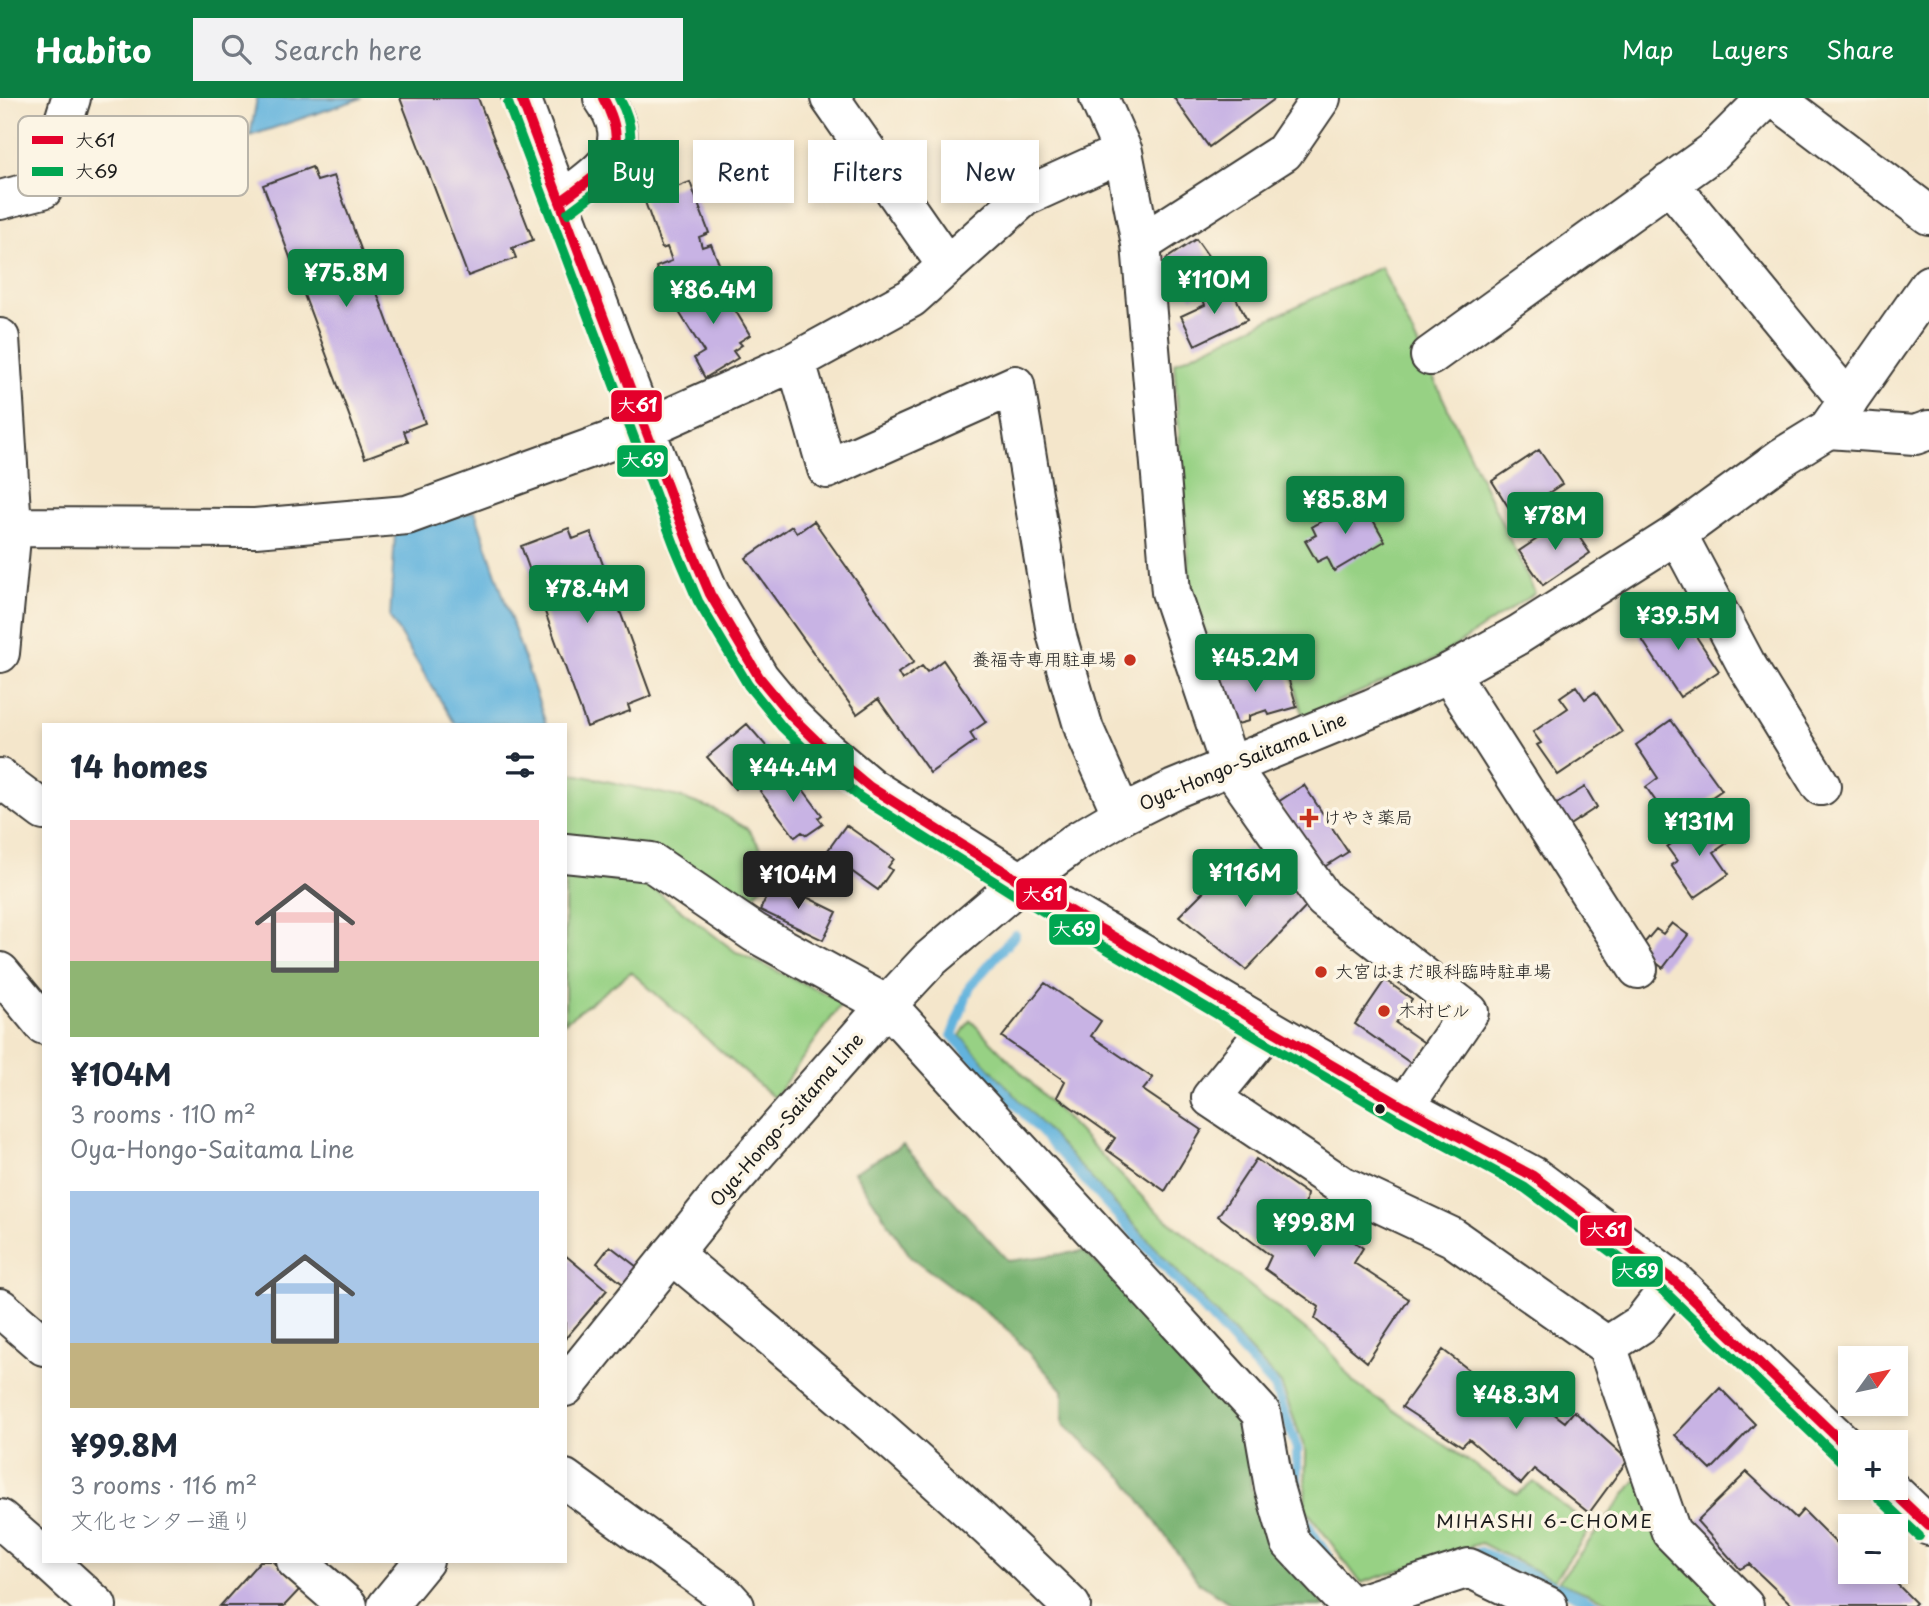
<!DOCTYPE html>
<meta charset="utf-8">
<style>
:root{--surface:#fff;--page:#f2f2f3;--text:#1f2937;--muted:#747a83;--accent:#0b8043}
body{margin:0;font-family:"Playpen Sans","Klee One",sans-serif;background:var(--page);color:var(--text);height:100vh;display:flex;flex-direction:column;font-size:26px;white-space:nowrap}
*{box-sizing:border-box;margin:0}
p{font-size:23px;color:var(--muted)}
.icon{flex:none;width:38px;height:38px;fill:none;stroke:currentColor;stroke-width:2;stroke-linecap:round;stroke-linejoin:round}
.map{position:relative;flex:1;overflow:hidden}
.panel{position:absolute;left:42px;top:625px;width:525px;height:840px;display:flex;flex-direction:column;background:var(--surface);border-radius:0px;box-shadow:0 4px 10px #0003}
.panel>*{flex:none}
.top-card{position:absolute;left:588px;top:42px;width:665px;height:63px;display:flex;gap:14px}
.needle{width:46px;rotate:57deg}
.fabs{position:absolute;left:1838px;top:1248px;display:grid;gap:14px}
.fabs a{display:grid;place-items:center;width:70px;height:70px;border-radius:0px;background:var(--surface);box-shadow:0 4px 10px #0003;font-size:35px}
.price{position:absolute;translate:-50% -60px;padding:0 16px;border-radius:7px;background:var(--accent);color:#fff;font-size:23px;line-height:46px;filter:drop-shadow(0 2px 4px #0008)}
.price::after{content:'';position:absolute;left:50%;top:42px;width:21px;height:16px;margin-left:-10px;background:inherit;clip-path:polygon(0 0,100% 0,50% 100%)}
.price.current{background:#222;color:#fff}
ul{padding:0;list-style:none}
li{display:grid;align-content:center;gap:14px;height:371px;padding:0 28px}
li span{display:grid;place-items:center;height:217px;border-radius:0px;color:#555}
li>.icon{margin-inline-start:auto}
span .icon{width:126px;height:126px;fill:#fffc;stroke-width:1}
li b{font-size:30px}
h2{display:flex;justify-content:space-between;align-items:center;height:84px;padding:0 28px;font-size:30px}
.chip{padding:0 24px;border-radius:0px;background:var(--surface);box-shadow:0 4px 10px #0003;font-size:24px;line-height:63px}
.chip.current{background:var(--accent);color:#fff}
header{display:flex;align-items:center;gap:42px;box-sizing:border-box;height:98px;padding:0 35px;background:var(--accent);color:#fff}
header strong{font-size:33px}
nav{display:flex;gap:38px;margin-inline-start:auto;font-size:24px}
.search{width:490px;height:63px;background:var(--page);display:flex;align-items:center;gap:18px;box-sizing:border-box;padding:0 24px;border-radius:0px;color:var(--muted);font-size:26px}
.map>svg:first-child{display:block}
.green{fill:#97d184;stroke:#5a7650;stroke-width:2}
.forest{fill:#79b372;stroke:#4a6847;stroke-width:2}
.water{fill:#62b3dd;stroke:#3f687c;stroke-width:2}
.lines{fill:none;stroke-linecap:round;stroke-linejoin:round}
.stream{stroke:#62b3dd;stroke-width:10}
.building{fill:#c8b3e4}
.minor-casing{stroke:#3c3a36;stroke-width:42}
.major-casing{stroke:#3c3a36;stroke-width:42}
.minor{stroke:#fff;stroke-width:38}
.major{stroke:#fff;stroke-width:38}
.bus-1-casing{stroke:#fcf5e5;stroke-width:16}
.bus-2-casing{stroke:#fcf5e5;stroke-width:16}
.bus-1{stroke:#e4002b;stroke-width:10}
.bus-2{stroke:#00a651;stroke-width:10}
.poi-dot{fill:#c8321e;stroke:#fcf5e5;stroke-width:2.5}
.bus-dot{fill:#1c1c1c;stroke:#fcf5e5;stroke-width:2.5}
.labels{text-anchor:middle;stroke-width:7;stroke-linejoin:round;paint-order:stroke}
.poi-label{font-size:18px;fill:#1c1c1c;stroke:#fcf5e5;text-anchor:start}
.street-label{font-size:18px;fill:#1c1c1c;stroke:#fcf5e5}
.neighbourhood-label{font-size:19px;letter-spacing:2px;fill:#1c1c1c;stroke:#fcf5e5}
.key{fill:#fcf5e5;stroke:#b9b4a9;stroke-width:2}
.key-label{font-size:19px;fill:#1c1c1c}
.line-badge{stroke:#fcf5e5;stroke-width:2.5}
.badge-label{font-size:19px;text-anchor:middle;font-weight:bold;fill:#fff}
</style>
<header>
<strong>Habito</strong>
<div class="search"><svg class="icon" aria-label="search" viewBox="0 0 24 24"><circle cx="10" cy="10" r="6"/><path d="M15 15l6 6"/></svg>Search here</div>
<nav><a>Map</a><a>Layers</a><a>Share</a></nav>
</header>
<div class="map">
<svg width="1929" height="1508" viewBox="0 0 1929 1508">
<rect width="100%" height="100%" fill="#fcf5e5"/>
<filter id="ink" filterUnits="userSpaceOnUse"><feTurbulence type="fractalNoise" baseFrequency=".0143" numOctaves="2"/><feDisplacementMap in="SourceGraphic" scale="14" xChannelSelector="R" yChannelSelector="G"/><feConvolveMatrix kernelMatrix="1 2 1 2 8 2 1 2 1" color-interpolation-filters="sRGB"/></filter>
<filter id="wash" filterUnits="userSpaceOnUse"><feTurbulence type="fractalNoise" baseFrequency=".00686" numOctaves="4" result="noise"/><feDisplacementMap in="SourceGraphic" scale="28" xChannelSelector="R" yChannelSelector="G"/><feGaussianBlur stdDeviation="1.57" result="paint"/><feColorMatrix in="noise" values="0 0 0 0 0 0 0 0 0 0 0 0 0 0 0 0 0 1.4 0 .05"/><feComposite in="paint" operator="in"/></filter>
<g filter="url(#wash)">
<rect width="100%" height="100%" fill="#f4e6cb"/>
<!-- green -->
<path class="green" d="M1381,169L1535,495L1435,561L1303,619L1287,558L1219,577L1190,485L1174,265Z
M565,674L679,699L715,712L748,731L776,773L742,811L565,743Z
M565,774L648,787L736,854L843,904L774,1000L631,874L565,924Z
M970,922L1155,1112L1328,1250L1354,1285L1517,1396L1534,1384L1591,1430L1554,1482L1481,1445L1361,1485L1305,1410L1306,1354L1281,1286L960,938Z
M1640,1377L1728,1508H1619L1558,1484Z"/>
<!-- forest -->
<path class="forest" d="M903,1047L1008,1163L1084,1153L1248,1317L1251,1389L1298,1479L1325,1508H1234L1198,1484L1126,1382L1063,1326V1292L1003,1227L911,1159L854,1074Z"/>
<!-- water -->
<path class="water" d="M257,0H362L250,38Z
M475,413L546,626H455L390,520L395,435Z"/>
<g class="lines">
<!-- stream -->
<path class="stream" d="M1015,837L970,888L952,937L1275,1289L1297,1351V1410L1329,1461
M1468,1458L1481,1454L1599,1508"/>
</g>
<g id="blocks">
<!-- building -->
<path class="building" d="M400,0H478L533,142L512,150L516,160L468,178Z
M1174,0H1276L1209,49Z
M312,69L317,83L334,78L425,325L404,333L408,344L365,360L263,87Z
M690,84L709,135L699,139L702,149L711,146L722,173L665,194L656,169L672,163L667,149L662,151L644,101Z
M1196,141L1223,179L1192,200L1166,161Z
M716,180L750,237L739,244L742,247L733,253L738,260L705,280L694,260L704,254L674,206Z
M1230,188L1247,222L1195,247L1181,218L1205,207L1203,201Z
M1539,352L1562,386L1514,418L1492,383Z
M1361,401L1385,443L1334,473L1327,459L1317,464L1305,443L1316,437L1312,429Z
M1567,421L1590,455L1543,487L1519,453Z
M814,423L914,564L898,575L902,582L922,568L927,574L943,562L986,624L970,635L975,643L930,675L878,601L857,616L746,460L792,428L797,435Z
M569,430L573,441L591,434L651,598L628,607L630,613L587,629L521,448Z
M1676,508L1719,573L1680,599L1637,534Z
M1283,563L1297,609L1269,617L1267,612L1249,618V623L1226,629L1212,585Z
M1576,588L1585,601L1595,594L1622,634L1558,677L1537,647L1541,645L1533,634L1568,610L1560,599Z
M1671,622L1722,692L1672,727L1646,689L1658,680L1636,647Z
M747,626L774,657L735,691L707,659Z
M788,671L822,717L818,720L823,726L807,737L802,734L795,739L760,693Z
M1304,687L1348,754L1321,771L1278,704Z
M1585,689L1597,709L1568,728L1555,707Z
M1709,719L1727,745L1714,754L1729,776L1694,800L1671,767L1677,763L1667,749Z
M846,727L894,761L888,769L892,772L878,792L844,768L841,772L823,759Z
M1248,749L1309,806L1246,872L1179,818Z
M774,783L837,814L823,842L760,812Z
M1672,825L1688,837L1663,870L1639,851L1656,831L1663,836Z
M1385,882L1412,901L1396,925L1426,946L1412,966L1355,926Z
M1045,885L1101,923L1091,938L1153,980L1143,992L1202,1032L1165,1093L1107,1052L1115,1040L1057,999L1065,983L1002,939Z
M1256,1061L1307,1096L1305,1108L1363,1150L1354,1165L1409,1201L1367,1264L1315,1221L1319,1209L1265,1171L1271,1158L1218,1118Z
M610,1148L637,1169L623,1186L597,1165Z
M565,1157L607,1192L565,1241Z
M1443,1252L1497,1293L1507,1280L1565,1324L1574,1313L1628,1362L1589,1415L1534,1371L1521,1386L1469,1341L1462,1348L1402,1309Z
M1720,1290L1755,1326L1711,1372L1675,1337Z
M1747,1374L1796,1420L1803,1412L1850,1459V1474H1885L1916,1505L1913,1508H1793L1749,1466L1740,1471L1697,1423Z
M260,1463H272L301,1490L284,1508H220Z"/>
</g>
</g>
<g filter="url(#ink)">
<use href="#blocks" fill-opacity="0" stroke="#3c3a36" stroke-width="2"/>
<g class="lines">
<!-- minor casing -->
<g class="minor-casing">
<path id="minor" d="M521,0L688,444L710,496L759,579L792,619L828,654L870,689L1021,784L1268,930L1404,1009L1533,1078L1674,1183L1850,1352
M830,0L947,168
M1099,0L1123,54L1141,146L1171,494L1230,668L1324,801L1469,914L1404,1009
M1775,0L1929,117
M1669,85L1848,303
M0,102L43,91L71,0
M560,104C599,74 640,53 603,0
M1141,146L1284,54L1321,0
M0,240L12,429L0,555
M1430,258L1713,54L1767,0
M796,263L827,371L1015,287L1056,535L1084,631L1122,717
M1828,331L1915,337L1929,332
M12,429L255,430L407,417L646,330L796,263L911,200L1024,99L1123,54
M1677,436L1746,566L1821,688
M1449,575L1638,871
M0,680L44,713
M565,755L651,764L755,835L887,907L1261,1315L1274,1389L1290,1444L1350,1508
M0,874L44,927
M1268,930L1211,1000L1341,1087L1452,1139L1607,1248L1671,1434L1744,1508
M672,1156C809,1269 944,1384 1071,1508
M0,1210L44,1248
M1607,1248L1641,1226L1674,1183
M565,1381L726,1498L735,1508
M1889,1390L1929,1428
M0,1421L44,1459
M48,1463L97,1508
M296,1463L348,1508
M1353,1508L1469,1470L1548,1508"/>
</g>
<!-- major casing -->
<g class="major-casing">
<path id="major" d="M565,1289L723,1093L887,907L929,862L1021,784L1076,744L1122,717L1174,691L1372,610L1449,575L1518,537L1677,436L1781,360L1828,331L1929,187
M387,1508L424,1463"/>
</g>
<!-- minor -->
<use href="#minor" class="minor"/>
<!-- major -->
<use href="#major" class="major"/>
<!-- bus-1 casing -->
<g class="bus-1-casing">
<path id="bus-1" d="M521,0L688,444L710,496L759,579L792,619L828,654L870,689L1021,784L1268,930L1404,1009L1533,1078L1674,1183L1850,1352
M560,104C603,72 635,57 603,0
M1889,1390L1929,1428"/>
</g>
<!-- bus-2 casing -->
<g class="bus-2-casing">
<path id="bus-2" d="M508,5L675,449L698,503L748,587L782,629L819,665L861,700L1014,796L1261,942L1397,1021L1525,1090L1665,1194L1840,1362
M568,115C610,84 651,57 619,0
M1879,1400L1919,1438"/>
</g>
<!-- bus-1 -->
<use href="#bus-1" class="bus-1"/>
<!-- bus-2 -->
<use href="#bus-2" class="bus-2"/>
</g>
</g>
<!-- markers -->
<g class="poi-dot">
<circle cx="1130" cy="562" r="7"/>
<path d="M1305.5 709.5h7v7h7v7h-7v7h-7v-7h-7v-7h7z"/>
<circle cx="1321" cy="874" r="7"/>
<circle cx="1384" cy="913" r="7"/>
</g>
<circle class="bus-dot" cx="1380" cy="1011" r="6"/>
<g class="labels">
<!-- poi labels -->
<g class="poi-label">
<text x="1116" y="568" text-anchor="end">養福寺専用駐車場</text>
<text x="1323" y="726">けやき薬局</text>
<text x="1335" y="880">大宮はまだ眼科臨時駐車場</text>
<text x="1398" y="919">木村ビル</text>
</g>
<!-- street labels -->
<g class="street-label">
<text transform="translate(1243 664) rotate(-23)" y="6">Oya-Hongo-Saitama Line</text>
<text transform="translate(787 1022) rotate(-49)" y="6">Oya-Hongo-Saitama Line</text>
</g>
<!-- neighbourhood labels -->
<g class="neighbourhood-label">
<text x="1545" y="1430">MIHASHI 6-CHOME</text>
</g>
</g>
<!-- legend -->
<rect x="18" y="18" width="230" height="80" rx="10" class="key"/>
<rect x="32" y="38" width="31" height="8" fill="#e4002b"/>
<rect x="32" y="69" width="31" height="9" fill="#00a651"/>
<g class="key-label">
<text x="75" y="49">大61</text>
<text x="75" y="80">大69</text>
</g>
<g class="line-badge">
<rect x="610" y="291" width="53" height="34" rx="7" fill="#e4002b"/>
<rect x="616" y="346" width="53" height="34" rx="7" fill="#00a651"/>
<rect x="1015" y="779" width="53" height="34" rx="7" fill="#e4002b"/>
<rect x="1048" y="815" width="53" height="33" rx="7" fill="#00a651"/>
<rect x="1579" y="1116" width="54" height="33" rx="7" fill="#e4002b"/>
<rect x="1611" y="1157" width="53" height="33" rx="7" fill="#00a651"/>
</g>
<g class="badge-label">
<text x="637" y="314">大61</text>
<text x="643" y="369">大69</text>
<text x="1042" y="803">大61</text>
<text x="1074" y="838">大69</text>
<text x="1606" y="1139">大61</text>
<text x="1637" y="1180">大69</text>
</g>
</svg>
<div class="fabs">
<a><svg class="needle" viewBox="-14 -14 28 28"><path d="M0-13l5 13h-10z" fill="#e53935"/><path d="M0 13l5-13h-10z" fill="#747a83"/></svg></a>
<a>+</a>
<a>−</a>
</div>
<b class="price" style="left:346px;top:211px">¥75.8M</b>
<b class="price" style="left:1214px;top:218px">¥110M</b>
<b class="price" style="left:713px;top:228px">¥86.4M</b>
<b class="price" style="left:1345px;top:438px">¥85.8M</b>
<b class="price" style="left:1555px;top:454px">¥78M</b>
<b class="price" style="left:587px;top:527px">¥78.4M</b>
<b class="price" style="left:1678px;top:554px">¥39.5M</b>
<b class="price" style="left:1255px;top:596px">¥45.2M</b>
<b class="price" style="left:793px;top:706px">¥44.4M</b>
<b class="price" style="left:1699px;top:760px">¥131M</b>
<b class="price" style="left:1245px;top:811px">¥116M</b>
<b class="price current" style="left:798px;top:813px">¥104M</b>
<b class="price" style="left:1314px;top:1161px">¥99.8M</b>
<b class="price" style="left:1516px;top:1333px">¥48.3M</b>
<div class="top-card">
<a class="chip current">Buy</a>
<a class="chip">Rent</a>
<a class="chip">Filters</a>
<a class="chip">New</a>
</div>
<section class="panel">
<h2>14 homes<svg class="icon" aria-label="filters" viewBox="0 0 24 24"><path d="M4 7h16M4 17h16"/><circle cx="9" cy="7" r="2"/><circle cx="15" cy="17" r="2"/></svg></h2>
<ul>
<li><span style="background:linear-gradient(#f6c9c9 65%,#8fb573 0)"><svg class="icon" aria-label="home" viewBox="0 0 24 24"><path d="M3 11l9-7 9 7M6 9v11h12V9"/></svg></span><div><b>¥104M</b><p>3 rooms · 110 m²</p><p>Oya-Hongo-Saitama Line</p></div></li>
<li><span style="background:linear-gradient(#a9c7e8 70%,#c2b280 0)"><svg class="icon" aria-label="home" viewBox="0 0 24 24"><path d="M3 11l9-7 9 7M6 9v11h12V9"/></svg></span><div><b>¥99.8M</b><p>3 rooms · 116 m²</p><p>文化センター通り</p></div></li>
</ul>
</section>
</div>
